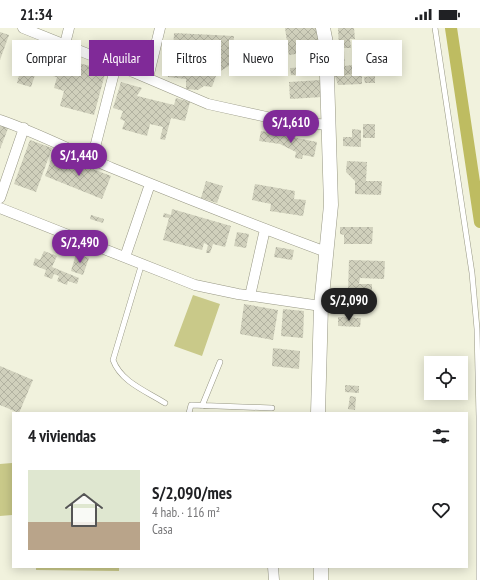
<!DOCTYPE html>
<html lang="es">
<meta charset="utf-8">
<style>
:root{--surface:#fff;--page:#f2f2f2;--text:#202124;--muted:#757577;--line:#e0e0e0;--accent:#802a98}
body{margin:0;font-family:"PT Sans Narrow",sans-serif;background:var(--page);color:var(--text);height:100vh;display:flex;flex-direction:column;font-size:15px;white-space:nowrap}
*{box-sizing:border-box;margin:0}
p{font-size:13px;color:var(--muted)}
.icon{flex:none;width:22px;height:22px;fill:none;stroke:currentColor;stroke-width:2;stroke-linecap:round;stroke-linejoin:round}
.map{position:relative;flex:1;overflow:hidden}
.sheet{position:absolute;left:12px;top:384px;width:456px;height:156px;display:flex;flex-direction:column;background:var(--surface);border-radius:0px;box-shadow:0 2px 10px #0003}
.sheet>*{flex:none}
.top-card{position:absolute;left:12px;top:12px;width:456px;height:36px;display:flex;gap:8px}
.fabs{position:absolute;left:424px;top:328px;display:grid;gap:8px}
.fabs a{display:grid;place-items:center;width:44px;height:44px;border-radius:0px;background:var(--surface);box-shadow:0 2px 10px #0003;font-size:20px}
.price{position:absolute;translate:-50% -34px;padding:0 9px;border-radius:14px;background:var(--accent);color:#fff;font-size:13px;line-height:26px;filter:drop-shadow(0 1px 2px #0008)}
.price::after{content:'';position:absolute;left:50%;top:24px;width:12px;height:9px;margin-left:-6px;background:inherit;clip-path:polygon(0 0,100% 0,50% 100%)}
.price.active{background:#222;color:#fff}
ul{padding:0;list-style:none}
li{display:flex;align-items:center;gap:12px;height:100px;padding:0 16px}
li+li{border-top:1px solid var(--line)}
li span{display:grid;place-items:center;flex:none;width:112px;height:80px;border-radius:0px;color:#555}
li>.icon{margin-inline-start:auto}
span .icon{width:48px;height:48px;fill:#fffc;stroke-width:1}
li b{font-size:17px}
h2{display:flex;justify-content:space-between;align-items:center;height:48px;padding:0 16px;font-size:17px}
.pill{padding:0 14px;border-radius:0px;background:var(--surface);box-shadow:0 2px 10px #0003;font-size:14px;line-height:36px}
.pill.active{background:var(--accent);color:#fff}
.status{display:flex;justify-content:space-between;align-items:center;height:28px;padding:0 20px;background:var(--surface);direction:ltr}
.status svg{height:11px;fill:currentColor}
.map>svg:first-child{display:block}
.green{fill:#c9c989}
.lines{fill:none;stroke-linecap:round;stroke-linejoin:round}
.canal{stroke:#bebc61;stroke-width:12}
.building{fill:url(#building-cross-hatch)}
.lane-casing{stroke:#979784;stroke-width:6}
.street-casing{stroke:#979784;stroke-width:11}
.secondary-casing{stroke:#979784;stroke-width:15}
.lane{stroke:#fff;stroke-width:5}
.street{stroke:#fff;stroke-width:10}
.secondary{stroke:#fff;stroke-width:14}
</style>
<div class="status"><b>21:34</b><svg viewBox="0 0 49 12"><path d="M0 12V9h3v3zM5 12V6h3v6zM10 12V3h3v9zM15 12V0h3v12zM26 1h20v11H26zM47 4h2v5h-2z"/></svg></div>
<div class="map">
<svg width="480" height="552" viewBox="0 0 480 552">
<defs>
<pattern id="building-cross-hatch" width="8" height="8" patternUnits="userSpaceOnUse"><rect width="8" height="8" fill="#d0d0bc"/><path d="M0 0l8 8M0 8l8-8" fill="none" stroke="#b2b2a1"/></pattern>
</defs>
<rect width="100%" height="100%" fill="#f1f2dd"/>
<!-- green -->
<path class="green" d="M193,267L220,276L202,328L174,318Z
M12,435V487L0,488V436Z
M36,539H119V543L36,542Z"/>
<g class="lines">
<!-- canal -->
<path class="canal" d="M451,0L480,194"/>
</g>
<!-- building -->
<path class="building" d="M285,0H316L320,22L289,27Z
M338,0H354L355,11H350L351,20H339Z
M0,4L9,7L0,32Z
M174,5L234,8L232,36L217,45L212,59L204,58L198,62L186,61V51L168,49L169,25H173Z
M27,16L79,30L78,35L106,42L94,87L60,78L64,63L54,60L57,49L36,44L31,59L17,55Z
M344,23L345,38L353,37L354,46L340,48L362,47V56L338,57L335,48L333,24Z
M306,39L307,46L291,47L290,40Z
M375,48V55H365L364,49Z
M321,52L322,69L290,71L289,54Z
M121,54L142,60L137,68L174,77L176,70L190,74L185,93L171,90L165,112L160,111L163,99L150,96L147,108L122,101L125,93L120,91L123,83L113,80Z
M0,94L9,98L0,121Z
M363,96H375V110H363Z
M352,101L361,102V119L343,118V109H352Z
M261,103L317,114L314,129L303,127L302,131L295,130L296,124L280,116L259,113Z
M30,112L52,120L36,164L14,156Z
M51,132H69L111,148L102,171L45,148Z
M347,133L367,134L366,153H382L381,167L355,166V153L346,144Z
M206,153L223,158L217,175L201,170Z
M255,156L295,163L294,171L306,172L303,188L270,183L271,176L252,172Z
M172,181L231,198L225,219L213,216L210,225H206L208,217L204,215L202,222L163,212L169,190L163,189L164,185L171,187Z
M91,187L104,191L103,195L90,191Z
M340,199H373L372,216H344V207L340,206Z
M237,204L249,206L246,220L234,218Z
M276,219L294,222L292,232L274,229Z
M44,223L57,228L52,239L79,250L77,256L68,253L67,257L57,253L59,248L54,246L52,251L44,248L46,242L33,237L35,230L40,232Z
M76,226L89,230L83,247L71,243Z
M349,232L385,233L384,251L360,250L359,256H372V264L348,263Z
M244,276L278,282L273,312L240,306Z
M283,281L304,283L303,310L281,308Z
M338,289L361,290L360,299L338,298Z
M273,320L300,323L299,341L272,338Z
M0,338L33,352L19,385L0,377Z
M345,357L359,358V365L345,364Z
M350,368L356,369L355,382L348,381Z"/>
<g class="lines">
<!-- lane casing -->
<g class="lane-casing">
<path id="lane" d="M435,0L472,245L477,301L479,389V552
M142,235L113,332C121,354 146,363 165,375
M202,378L220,334
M189,385L191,377L272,380"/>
</g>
<!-- street casing -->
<g class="street-casing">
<path id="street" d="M23,0L133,44L208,76L280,92L328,97
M65,16L69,0
M148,50L160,0
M0,92C38,105 74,124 112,140C183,169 254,197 326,224
M92,131L116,37
M0,170L24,100
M0,180L195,257L238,266L321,278
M125,229L150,156
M250,268L265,201
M273,539L274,552"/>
</g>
<!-- secondary casing -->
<g class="secondary-casing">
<path id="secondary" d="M318,385L321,278L331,177L326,15L323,0
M321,539V552"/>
</g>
<!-- lane -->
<use href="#lane" class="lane"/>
<!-- street -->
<use href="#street" class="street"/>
<!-- secondary -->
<use href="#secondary" class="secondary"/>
</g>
</svg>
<div class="fabs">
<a><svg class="icon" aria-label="locate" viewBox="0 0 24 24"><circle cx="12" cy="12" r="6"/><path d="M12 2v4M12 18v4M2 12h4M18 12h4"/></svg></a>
</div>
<b class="price" style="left:291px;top:116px">S/1,610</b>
<b class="price" style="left:79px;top:149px">S/1,440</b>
<b class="price" style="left:80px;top:236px">S/2,490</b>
<b class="price active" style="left:349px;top:294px">S/2,090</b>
<div class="top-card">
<a class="pill">Comprar</a>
<a class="pill active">Alquilar</a>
<a class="pill">Filtros</a>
<a class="pill">Nuevo</a>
<a class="pill">Piso</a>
<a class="pill">Casa</a>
</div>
<section class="sheet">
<h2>4 viviendas<svg class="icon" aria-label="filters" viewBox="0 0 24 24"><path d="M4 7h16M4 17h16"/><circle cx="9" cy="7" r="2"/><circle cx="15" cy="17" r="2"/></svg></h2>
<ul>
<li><span style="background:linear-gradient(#dfe7d0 65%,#b9a48a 0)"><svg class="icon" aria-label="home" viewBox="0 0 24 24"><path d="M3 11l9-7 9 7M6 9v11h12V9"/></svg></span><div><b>S/2,090/mes</b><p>4 hab. · 116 m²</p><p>Casa</p></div><svg class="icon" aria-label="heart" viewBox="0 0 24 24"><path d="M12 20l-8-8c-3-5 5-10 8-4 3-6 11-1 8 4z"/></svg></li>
</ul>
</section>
</div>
